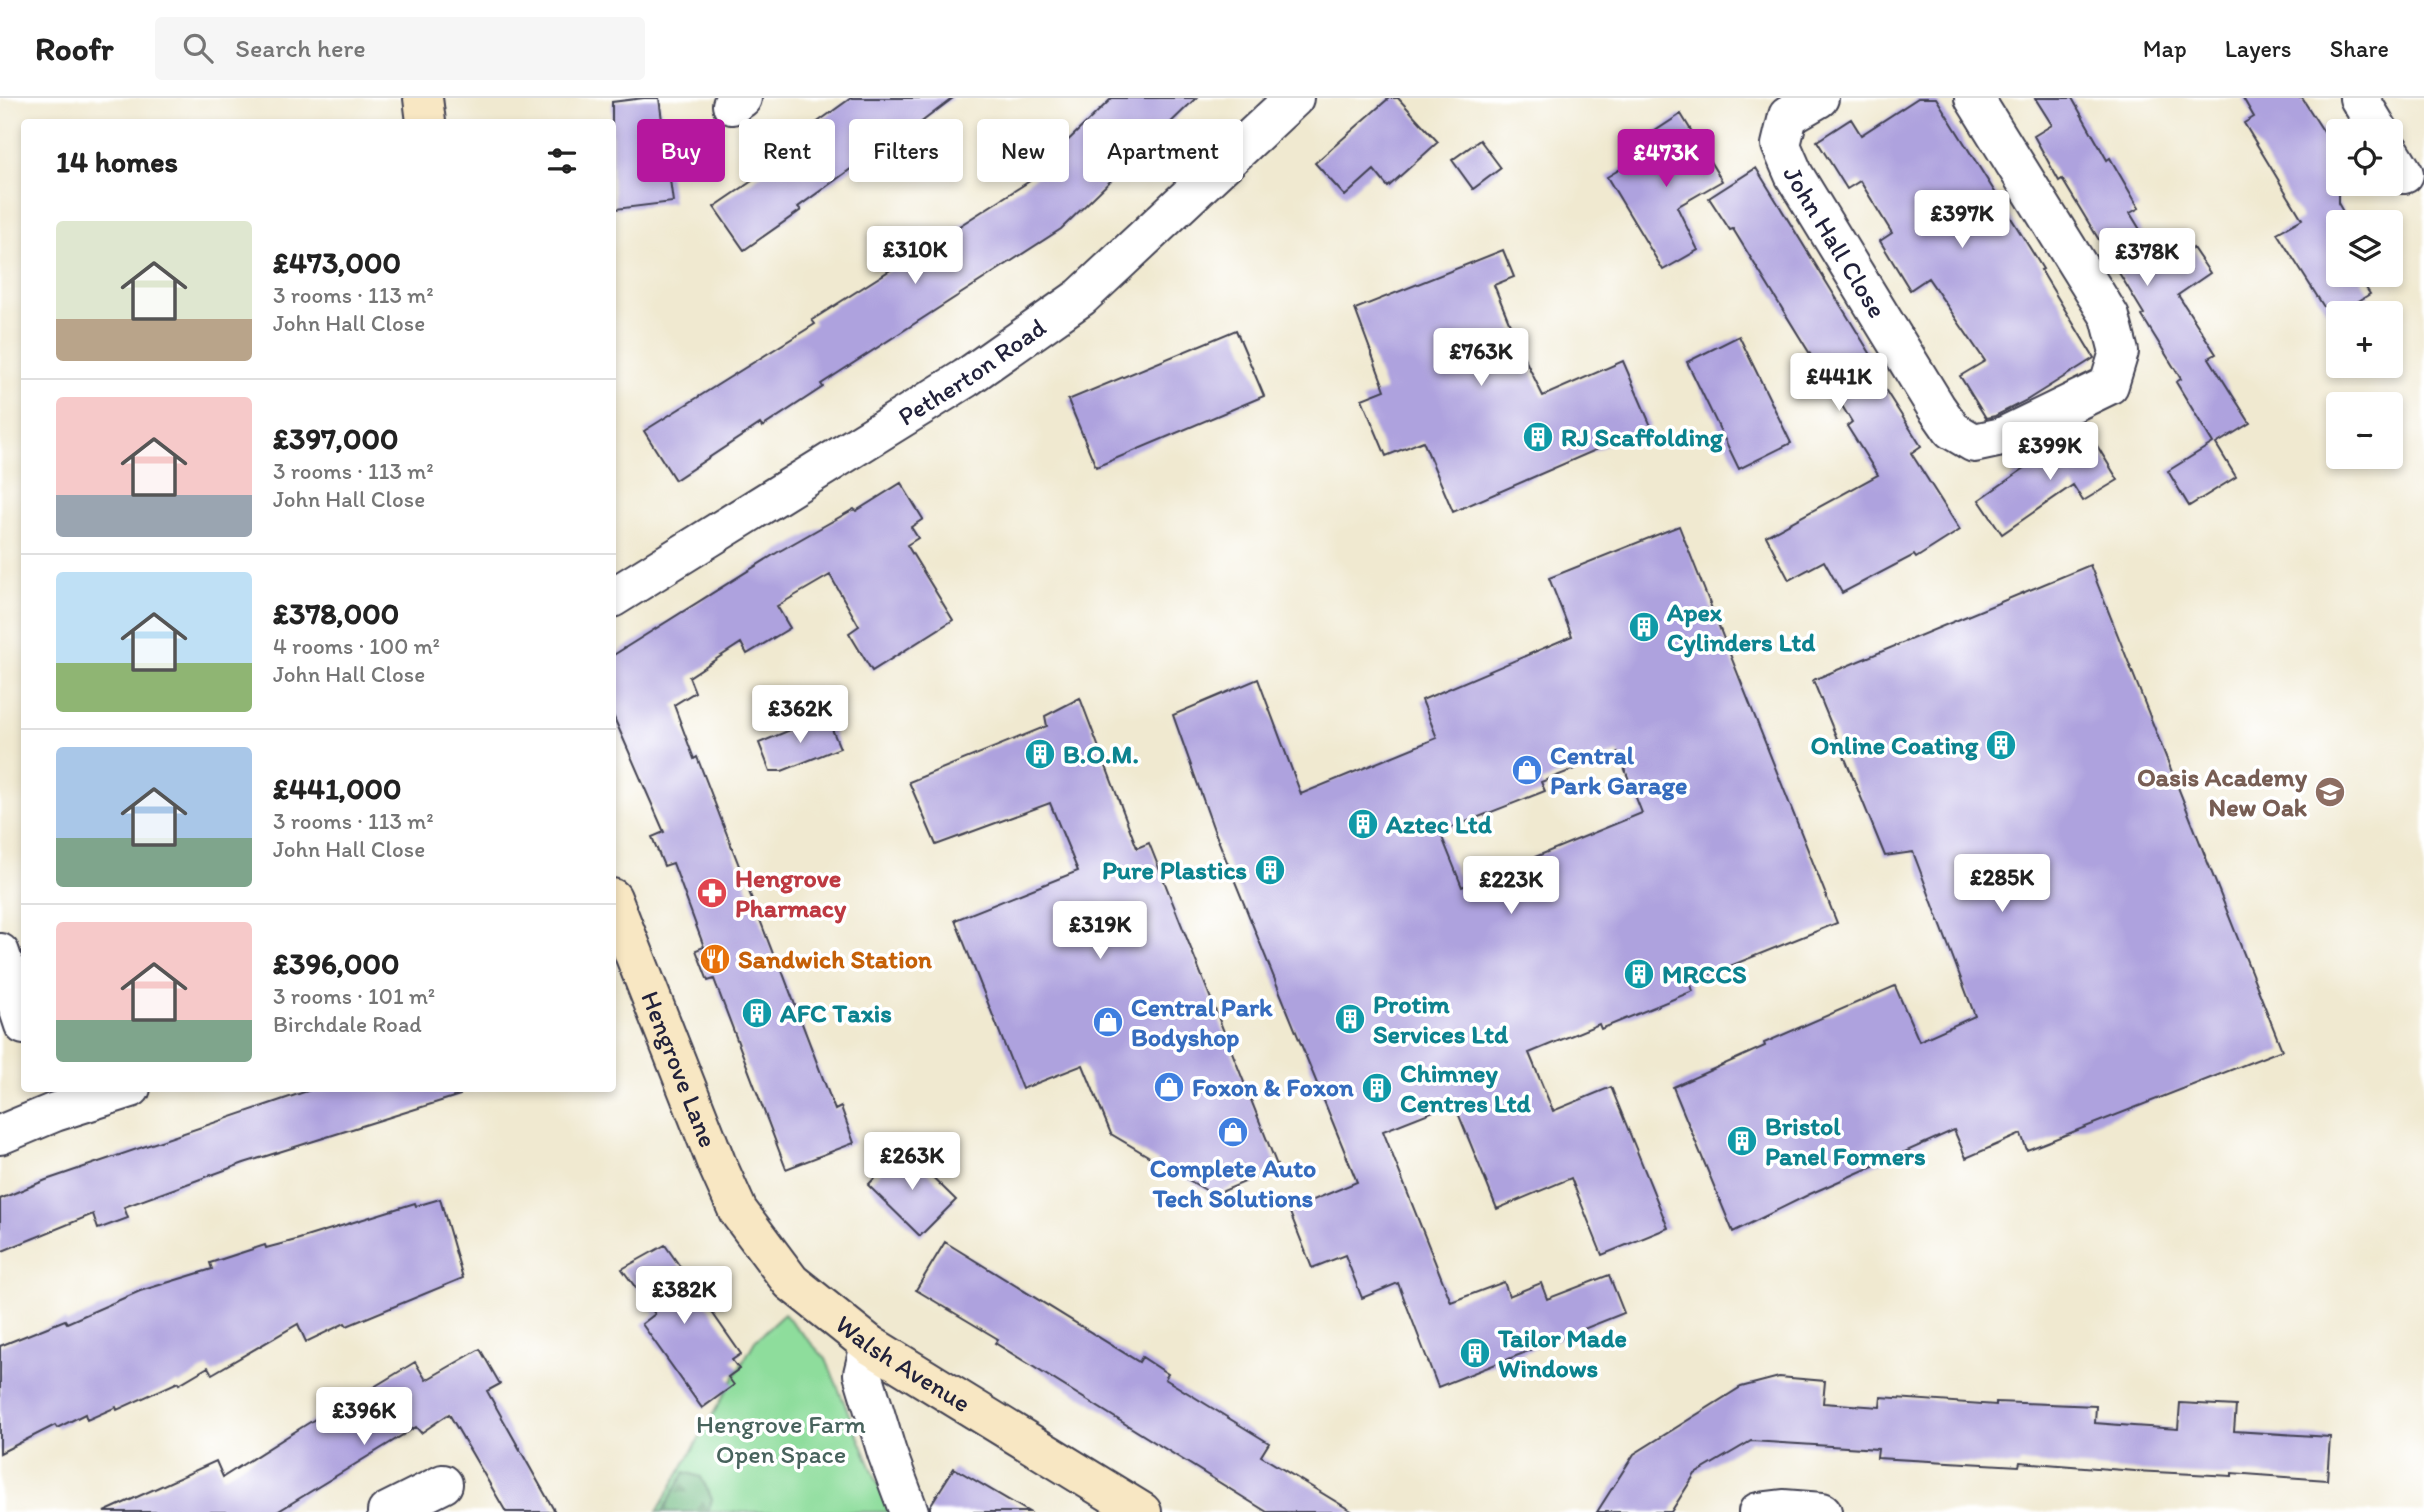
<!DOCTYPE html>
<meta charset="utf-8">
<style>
:root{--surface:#fff;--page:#f6f6f6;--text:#222;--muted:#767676;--line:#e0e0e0;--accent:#b5179e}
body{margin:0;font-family:Itim,sans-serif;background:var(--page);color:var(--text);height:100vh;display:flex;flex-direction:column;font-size:26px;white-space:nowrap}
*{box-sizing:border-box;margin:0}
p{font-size:23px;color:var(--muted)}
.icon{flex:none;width:38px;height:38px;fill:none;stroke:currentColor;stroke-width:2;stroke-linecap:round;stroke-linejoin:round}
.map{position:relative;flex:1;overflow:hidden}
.sheet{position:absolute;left:21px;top:21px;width:595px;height:973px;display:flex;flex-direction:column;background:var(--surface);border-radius:7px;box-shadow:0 4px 10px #0003}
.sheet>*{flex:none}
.guide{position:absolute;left:637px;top:21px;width:665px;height:63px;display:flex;gap:14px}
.controls{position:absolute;left:2326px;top:21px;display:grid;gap:14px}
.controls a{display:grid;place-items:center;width:77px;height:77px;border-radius:7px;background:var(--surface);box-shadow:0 4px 10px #0003;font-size:35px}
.price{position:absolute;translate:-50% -60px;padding:0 16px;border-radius:7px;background:#fff;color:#222;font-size:23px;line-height:46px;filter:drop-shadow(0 2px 4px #0008)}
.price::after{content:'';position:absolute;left:50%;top:42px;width:21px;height:16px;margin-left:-10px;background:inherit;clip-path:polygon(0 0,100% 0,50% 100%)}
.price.current{background:var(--accent);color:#fff}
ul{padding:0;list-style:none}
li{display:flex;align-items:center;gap:21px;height:175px;padding:0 35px}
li+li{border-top:2px solid var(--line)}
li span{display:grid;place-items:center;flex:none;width:196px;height:140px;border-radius:7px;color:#555}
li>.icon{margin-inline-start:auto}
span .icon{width:84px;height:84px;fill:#fffc;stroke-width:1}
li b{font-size:30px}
h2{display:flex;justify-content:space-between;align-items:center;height:84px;padding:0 35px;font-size:30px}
.pill{padding:0 24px;border-radius:7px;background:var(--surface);box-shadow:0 4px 10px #0003;font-size:24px;line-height:63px}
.pill.current{background:var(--accent);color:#fff}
header{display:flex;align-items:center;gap:42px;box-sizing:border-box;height:98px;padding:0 35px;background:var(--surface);border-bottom:2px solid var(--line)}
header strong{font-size:33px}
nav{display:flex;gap:38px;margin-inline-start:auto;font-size:24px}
.search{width:490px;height:63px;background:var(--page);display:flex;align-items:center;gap:18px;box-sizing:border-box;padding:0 24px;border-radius:7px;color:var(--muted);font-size:26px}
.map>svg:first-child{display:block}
.green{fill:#8edd9c;stroke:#58806c;stroke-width:2}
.forest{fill:url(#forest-firs);stroke:#4a6f60;stroke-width:2}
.building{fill:#aea2de;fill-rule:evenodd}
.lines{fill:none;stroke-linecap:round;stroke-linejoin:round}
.street-casing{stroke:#414051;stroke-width:42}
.secondary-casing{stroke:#414051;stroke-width:42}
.street{stroke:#fff;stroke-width:38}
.secondary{stroke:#f8e7c3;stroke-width:38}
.labels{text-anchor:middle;stroke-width:7;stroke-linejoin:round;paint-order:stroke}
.street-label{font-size:26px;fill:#22223b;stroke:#fff}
.culture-label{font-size:26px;font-weight:bold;fill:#0d838f;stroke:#fff;text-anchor:start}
.shop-label{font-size:26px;font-weight:bold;fill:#366cbe;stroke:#fff;text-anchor:start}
.education-label{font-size:26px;font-weight:bold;fill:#785e54;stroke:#fff;text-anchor:end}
.health-label{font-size:26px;font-weight:bold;fill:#be3a42;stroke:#fff;text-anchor:start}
.food-label{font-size:26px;font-weight:bold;fill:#c56008;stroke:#fff;text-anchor:start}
.park-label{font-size:26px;fill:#48635d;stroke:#fff}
</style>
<header>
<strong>Roofr</strong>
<div class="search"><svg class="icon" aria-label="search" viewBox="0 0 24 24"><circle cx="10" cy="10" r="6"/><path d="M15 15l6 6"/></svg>Search here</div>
<nav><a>Map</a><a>Layers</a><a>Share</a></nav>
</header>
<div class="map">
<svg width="2424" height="1414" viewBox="0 0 2424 1414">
<defs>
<pattern id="forest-firs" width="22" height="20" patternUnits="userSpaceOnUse" patternTransform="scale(1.75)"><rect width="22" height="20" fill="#72bc84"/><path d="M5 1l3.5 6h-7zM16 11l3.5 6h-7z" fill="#5d986d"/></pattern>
</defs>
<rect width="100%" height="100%" fill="#fff"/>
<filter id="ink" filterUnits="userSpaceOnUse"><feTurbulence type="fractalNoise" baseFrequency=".0143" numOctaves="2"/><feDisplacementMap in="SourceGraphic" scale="14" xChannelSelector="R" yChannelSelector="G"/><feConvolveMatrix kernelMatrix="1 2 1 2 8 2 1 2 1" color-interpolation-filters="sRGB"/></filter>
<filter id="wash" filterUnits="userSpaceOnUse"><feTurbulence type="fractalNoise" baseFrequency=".00686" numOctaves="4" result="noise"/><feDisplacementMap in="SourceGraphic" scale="28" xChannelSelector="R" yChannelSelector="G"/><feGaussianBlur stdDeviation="1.57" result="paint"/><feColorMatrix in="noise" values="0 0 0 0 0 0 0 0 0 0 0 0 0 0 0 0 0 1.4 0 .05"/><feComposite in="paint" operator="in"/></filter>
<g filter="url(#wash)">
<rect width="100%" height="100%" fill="#f0e9d0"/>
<!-- green -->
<path class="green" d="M784,1216L826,1261L890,1414H657L755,1243Z"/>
<!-- forest -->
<path class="forest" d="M685,1374L701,1379L712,1401L708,1414H662Z"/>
<g id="blocks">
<!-- building -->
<path class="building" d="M644,0H659L673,104L616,111L612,81V4Z
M851,0H953L903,38L901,35L798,109L801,112L744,152L714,109L793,55L787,46Z
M1112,0H1196L1061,131L821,286L823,289L762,329L760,326L675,382L644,333L815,226L812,222L1061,63L1054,56Z
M1389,0H1398L1438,44L1388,89L1374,72L1345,98L1315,65Z
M1918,0H1936L2043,171L2041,172L2094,260L2027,302L1995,318L1986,320L1960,278L1985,263L1928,180L1910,192L1880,143L1892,135L1860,83L1847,91L1817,43L1851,21L1861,37Z
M2035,0H2072L2107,62L2110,60L2139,110L2130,115L2164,171L2193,150L2210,175L2178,197L2216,256L2209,260L2250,325L2216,346L2236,379L2189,408L2168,373L2213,345L2176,284L2181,281L2142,218L2144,216L2062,81L2059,83L2034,38L2052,27Z
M2243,0H2302L2338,56V105L2349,124H2338V177H2369L2361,182L2370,196L2331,220L2277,135L2302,121L2244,25L2254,19Z
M1681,16L1722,83L1677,109L1698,152L1663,172L1607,79L1654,51L1646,39Z
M1480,42L1501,70L1473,91L1452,62Z
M1756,70L1878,268L1872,271L1921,348L1911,355L1960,432L1916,460L1914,457L1842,495L1824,463L1789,482L1766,438L1878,377L1847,328L1852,324L1733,131L1730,132L1709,100Z
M1503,152L1514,179L1494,187L1520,251L1543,298L1623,263L1651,328L1453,414L1423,343L1386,358L1362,301L1385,292L1355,211Z
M1236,232L1264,298L1096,369L1068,302Z
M1739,238L1791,345L1739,371L1687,264Z
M2088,333L2118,382L2083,403L2073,387L2002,436L1979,402L2026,369Z
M901,385L923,421L911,429L918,440L907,447L953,522L872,573L849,535L859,528L830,477L777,508L790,530L747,556L741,545L689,579L695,594L674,607L694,661L697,659L777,866L779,865L835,1012L841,1009L854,1045L786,1071L714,881L708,883L696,852L704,849L673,765L664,768L652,739L664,734L612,615V558L778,454L854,411L856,413Z
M1679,428L1837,825L1690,884L1693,893L1601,931L1599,926L1529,955L1553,1013L1611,989L1668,1130L1602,1157L1571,1080L1497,1111L1454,1005L1383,1033L1451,1204L1504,1184L1509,1198L1541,1185L1547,1201L1609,1177L1624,1215L1438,1289L1398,1185L1362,1200L1345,1157L1312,1170L1289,1112L1357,1084L1214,732L1173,617L1258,581L1301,696L1437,640L1422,602L1572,538L1549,480ZM1618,654L1642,715L1462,789L1440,734L1545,693L1541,684Z
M2090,467L2282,952L2027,1052L2021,1036L1966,1060L1954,1032L1810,1096L1733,1134L1673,989L1765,948L1764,945L1895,888L1919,943L1975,918L1913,754L1885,758L1813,582Z
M1080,600L1137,750L1149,745L1278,1070L1214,1097L1111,1036L1083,967L1022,991L955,822L1078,773L1050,705L936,747L909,684L1047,628L1045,618Z
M826,617L840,650L782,673H770L759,645Z
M316,990H459L460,997L244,1065L124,1109L128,1120L98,1131L93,1116L0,1154V1101L46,1082Z
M903,1050L956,1102L920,1138L868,1087Z
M440,1101L463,1180L347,1228L345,1225L306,1244L298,1226L212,1276L208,1269L179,1286L178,1284L117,1312L116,1309L87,1322L85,1316L57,1330L55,1327L0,1355V1248L65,1222L67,1225L140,1193L212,1171L210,1165L265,1147L266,1150L296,1142L415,1105L416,1108Z
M945,1144L1139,1264L1142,1259L1168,1276L1165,1281L1269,1345L1261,1358L1353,1414H1267L995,1245L998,1241L916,1192Z
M665,1147L741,1256L732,1262L739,1271L728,1279L734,1287L702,1310L642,1226L655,1216L622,1171Z
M480,1251L500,1286L487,1293L555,1414H506L449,1316L421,1335L416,1329L277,1414H104L216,1363L223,1379L307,1326L335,1309L336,1312L415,1264L426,1282Z
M1779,1279L1825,1283L1823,1305L1880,1309L1881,1299L1996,1307V1304L2096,1308L2095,1325L2133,1328L2178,1331L2180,1305L2236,1308L2234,1333L2330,1339L2327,1382L2232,1375V1378L2135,1373L2020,1364L2019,1368L1877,1360L1878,1351L1751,1343L1695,1376L1671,1414H1597L1634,1356L1741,1289Z
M954,1370L1029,1414H930V1408Z"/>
</g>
</g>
<g filter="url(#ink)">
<use href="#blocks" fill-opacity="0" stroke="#414051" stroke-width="2"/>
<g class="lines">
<!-- street casing -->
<g class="street-casing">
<g id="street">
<path id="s1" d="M1819,0L1788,18L1781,47L1794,77L1936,309L1952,332L1974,345L2002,339L2109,287L2119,254L2110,219L1974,0"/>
<path d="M2359,0L2379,33"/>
<path d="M732,7L742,0"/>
<path d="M2390,53L2404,76"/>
<path id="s2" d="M612,500L966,280L1081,199L1294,0"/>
<path d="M0,855L24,927"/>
<path d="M0,1037L55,1014L131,990"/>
<path d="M870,1247L863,1276L887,1355L909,1414"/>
<path d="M387,1414L443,1386"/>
<path d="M1758,1414L1783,1411L1822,1414"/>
</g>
</g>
<!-- secondary casing -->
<g class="secondary-casing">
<g id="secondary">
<path d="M423,0L426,24"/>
<path id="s3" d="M612,800L716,1064L738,1113L791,1184L870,1247L1142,1414"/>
</g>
</g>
<!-- street -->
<use href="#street" class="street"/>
<!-- secondary -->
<use href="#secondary" class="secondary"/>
</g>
</g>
<!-- icons -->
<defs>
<g id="building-disc" transform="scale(1.575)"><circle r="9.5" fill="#0f9aa8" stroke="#fff"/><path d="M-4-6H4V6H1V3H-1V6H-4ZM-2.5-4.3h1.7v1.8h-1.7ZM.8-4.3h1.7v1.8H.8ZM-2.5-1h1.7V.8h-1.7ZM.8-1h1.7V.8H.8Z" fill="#fff"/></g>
<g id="shop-disc" transform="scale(1.575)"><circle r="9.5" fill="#3f7fe0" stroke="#fff"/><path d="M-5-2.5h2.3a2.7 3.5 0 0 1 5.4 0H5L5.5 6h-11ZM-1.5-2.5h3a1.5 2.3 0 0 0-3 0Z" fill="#fff"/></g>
<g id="school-disc" transform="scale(1.575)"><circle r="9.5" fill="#8d6e63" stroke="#fff"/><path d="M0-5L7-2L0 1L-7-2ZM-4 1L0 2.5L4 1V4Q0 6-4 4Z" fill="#fff"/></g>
<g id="pharmacy-disc" transform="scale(1.575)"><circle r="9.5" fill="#e0444e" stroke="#fff"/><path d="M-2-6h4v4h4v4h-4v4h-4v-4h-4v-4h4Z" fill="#fff"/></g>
<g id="restaurant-disc" transform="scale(1.575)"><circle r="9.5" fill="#e8710a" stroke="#fff"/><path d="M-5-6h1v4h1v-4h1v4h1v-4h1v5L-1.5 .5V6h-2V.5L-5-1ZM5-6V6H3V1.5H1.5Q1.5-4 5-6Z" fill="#fff"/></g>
</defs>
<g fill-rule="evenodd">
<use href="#building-disc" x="1538" y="339"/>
<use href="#building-disc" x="1644" y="529"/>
<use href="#building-disc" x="2001" y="647"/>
<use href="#building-disc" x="1040" y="656"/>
<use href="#shop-disc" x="1527" y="672"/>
<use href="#school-disc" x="2330" y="694"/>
<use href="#building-disc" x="1363" y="726"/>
<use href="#building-disc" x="1270" y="772"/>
<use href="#pharmacy-disc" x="712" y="795"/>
<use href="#restaurant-disc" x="715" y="861"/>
<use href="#building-disc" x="1639" y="876"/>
<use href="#building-disc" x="757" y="915"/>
<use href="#building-disc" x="1350" y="921"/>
<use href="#shop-disc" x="1108" y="924"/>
<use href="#shop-disc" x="1169" y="989"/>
<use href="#building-disc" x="1377" y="990"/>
<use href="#shop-disc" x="1233" y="1034"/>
<use href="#building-disc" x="1742" y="1043"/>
<use href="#building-disc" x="1475" y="1255"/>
</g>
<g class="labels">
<!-- street labels -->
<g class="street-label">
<text dy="9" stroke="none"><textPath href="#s1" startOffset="177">John Hall Close</textPath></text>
<text dy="9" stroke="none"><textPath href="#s2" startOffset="425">Petherton Road</textPath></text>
<text dy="9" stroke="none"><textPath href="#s3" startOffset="184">Hengrove Lane</textPath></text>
<text dy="9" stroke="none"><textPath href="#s3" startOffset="565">Walsh Avenue</textPath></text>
</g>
<!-- culture labels -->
<g class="culture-label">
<text x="1561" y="348">RJ Scaffolding</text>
<text x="1667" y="523">Apex<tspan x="1667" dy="30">Cylinders Ltd</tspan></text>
<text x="1978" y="656" text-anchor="end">Online Coating</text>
<text x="1063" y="665">B.O.M.</text>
<text x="1386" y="735">Aztec Ltd</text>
<text x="1247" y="781" text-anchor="end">Pure Plastics</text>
<text x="1662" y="885">MRCCS</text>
<text x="1373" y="915">Protim<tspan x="1373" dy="30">Services Ltd</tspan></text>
<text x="780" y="924">AFC Taxis</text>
<text x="1400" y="984">Chimney<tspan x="1400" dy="30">Centres Ltd</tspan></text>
<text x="1765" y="1037">Bristol<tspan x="1765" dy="30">Panel Formers</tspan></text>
<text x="1498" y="1249">Tailor Made<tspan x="1498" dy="30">Windows</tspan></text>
</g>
<!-- shop labels -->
<g class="shop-label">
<text x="1550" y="666">Central<tspan x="1550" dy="30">Park Garage</tspan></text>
<text x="1131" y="918">Central Park<tspan x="1131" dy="30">Bodyshop</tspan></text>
<text x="1192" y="998">Foxon &amp; Foxon</text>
<text x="1233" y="1079" text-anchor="middle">Complete Auto<tspan x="1233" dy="30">Tech Solutions</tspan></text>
</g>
<!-- education labels -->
<g class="education-label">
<text x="2307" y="688">Oasis Academy<tspan x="2307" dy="30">New Oak</tspan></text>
</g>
<!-- health labels -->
<g class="health-label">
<text x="735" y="789">Hengrove<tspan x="735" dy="30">Pharmacy</tspan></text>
</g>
<!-- food labels -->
<g class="food-label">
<text x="738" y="870">Sandwich Station</text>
</g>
<!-- park labels -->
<g class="park-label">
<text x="781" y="1335">Hengrove Farm<tspan x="781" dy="30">Open Space</tspan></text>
</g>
</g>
</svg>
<div class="controls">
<a><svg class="icon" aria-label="locate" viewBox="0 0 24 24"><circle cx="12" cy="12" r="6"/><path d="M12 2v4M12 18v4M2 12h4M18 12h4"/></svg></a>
<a><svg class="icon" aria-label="layers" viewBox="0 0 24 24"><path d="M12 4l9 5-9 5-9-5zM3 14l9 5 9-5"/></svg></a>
<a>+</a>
<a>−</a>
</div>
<b class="price current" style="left:1666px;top:91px">£473K</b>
<b class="price" style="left:1962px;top:152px">£397K</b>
<b class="price" style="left:915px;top:188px">£310K</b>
<b class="price" style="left:2147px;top:190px">£378K</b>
<b class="price" style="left:1481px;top:290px">£763K</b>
<b class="price" style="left:1839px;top:315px">£441K</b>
<b class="price" style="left:2050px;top:384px">£399K</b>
<b class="price" style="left:800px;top:647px">£362K</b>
<b class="price" style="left:2002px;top:816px">£285K</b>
<b class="price" style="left:1511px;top:818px">£223K</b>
<b class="price" style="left:1100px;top:863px">£319K</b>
<b class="price" style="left:912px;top:1094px">£263K</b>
<b class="price" style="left:684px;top:1228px">£382K</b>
<b class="price" style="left:364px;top:1349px">£396K</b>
<div class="guide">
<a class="pill current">Buy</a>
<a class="pill">Rent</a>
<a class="pill">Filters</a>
<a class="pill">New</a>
<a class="pill">Apartment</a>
</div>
<section class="sheet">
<h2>14 homes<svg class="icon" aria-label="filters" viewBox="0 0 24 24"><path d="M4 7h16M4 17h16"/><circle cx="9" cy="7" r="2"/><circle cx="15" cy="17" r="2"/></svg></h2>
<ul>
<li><span style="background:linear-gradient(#dfe7d0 70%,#b9a48a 0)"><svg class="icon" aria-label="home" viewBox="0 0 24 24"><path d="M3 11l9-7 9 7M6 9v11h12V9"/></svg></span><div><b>£473,000</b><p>3 rooms · 113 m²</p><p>John Hall Close</p></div></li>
<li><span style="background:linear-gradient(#f6c9c9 70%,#9aa5b1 0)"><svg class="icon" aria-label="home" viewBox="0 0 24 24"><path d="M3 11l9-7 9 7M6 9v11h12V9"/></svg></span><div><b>£397,000</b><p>3 rooms · 113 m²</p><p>John Hall Close</p></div></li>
<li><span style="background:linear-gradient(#bfe0f5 65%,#8fb573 0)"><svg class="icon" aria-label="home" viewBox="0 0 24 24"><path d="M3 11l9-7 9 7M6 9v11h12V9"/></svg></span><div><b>£378,000</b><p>4 rooms · 100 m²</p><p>John Hall Close</p></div></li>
<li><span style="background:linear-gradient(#a9c7e8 65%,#7fa58c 0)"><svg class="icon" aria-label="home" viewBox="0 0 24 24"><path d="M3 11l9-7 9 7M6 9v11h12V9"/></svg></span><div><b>£441,000</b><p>3 rooms · 113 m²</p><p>John Hall Close</p></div></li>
<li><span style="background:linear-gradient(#f6c9c9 70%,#7fa58c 0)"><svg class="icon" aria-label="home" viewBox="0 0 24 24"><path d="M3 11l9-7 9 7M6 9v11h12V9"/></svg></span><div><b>£396,000</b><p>3 rooms · 101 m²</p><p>Birchdale Road</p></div></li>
</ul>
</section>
</div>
